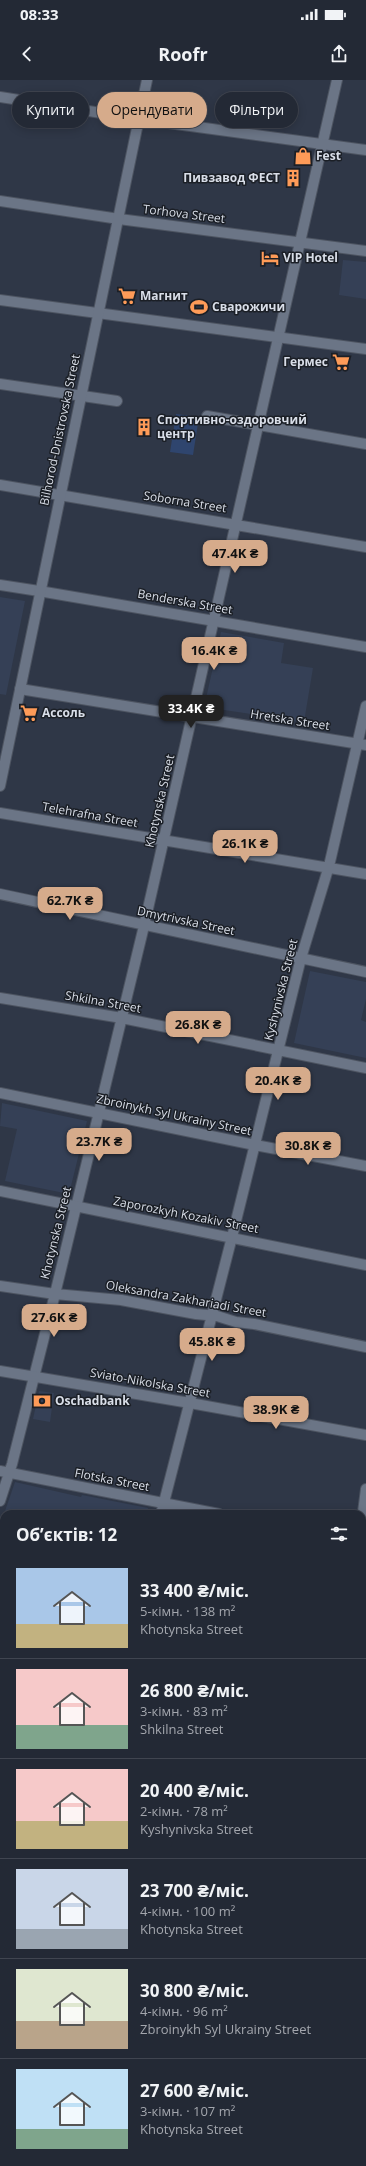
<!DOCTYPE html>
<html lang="uk">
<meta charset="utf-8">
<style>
:root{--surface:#232935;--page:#2b313d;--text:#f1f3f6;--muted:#a3a6ad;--line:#404550;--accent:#d6ab8b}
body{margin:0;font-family:"Open Sans",sans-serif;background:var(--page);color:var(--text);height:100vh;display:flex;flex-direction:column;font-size:15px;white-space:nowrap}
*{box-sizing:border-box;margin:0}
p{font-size:13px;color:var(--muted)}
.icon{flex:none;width:22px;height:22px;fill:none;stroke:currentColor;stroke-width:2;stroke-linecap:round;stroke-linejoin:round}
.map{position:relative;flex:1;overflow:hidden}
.sheet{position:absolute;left:0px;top:1430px;width:366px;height:656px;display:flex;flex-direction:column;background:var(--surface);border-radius:12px 12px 0 0;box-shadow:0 2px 10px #0003,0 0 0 1px var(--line)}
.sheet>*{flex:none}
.hud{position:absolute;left:12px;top:12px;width:342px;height:36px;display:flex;gap:8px}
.price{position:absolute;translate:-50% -34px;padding:0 9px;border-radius:8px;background:var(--accent);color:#111;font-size:13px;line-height:26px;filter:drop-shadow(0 1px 2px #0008)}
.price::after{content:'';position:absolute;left:50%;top:24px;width:12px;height:9px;margin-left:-6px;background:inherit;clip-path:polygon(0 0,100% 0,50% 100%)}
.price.active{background:#222;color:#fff}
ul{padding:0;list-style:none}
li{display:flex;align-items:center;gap:12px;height:100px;padding:0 16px}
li+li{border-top:1px solid var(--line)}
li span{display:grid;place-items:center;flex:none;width:112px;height:80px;border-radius:0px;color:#555}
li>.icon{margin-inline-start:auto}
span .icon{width:48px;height:48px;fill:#fffc;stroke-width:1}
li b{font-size:17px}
h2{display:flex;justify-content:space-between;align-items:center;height:48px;padding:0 16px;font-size:17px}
.pill{padding:0 14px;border-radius:18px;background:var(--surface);box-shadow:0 2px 10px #0003,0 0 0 1px var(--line);font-size:14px;line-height:36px}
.pill.active{background:var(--accent);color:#111}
.status{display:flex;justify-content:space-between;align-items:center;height:28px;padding:0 20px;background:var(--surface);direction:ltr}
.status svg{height:11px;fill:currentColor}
header{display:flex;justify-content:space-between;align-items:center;height:52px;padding:0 16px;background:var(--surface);font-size:18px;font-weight:700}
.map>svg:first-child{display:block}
.built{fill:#354056}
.green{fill:#2f456e}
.water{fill:#052161}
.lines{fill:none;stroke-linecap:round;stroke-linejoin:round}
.minor-casing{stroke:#4d5461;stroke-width:12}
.tertiary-casing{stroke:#4d5461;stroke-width:12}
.secondary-casing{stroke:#4d5461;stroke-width:12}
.minor{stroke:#6b7586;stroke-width:10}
.tertiary{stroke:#6b7586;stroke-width:10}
.secondary{stroke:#6b7586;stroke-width:10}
.rail{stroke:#868c99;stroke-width:3;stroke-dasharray:8 4;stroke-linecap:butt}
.labels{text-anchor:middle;stroke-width:3;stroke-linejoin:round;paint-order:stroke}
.poi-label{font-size:12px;font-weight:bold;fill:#d9dee8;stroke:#1b1f26;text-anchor:start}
.street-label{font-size:12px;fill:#d9dee8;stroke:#1b1f26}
</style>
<div class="status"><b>08:33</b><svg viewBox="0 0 49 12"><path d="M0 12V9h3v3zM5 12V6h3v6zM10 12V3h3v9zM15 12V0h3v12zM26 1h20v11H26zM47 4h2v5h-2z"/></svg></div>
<header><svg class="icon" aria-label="back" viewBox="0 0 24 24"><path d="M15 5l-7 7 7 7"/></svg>Roofr<svg class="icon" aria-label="share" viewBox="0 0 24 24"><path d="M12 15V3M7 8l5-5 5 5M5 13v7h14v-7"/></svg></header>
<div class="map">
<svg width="366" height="2086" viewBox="0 0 366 2086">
<rect width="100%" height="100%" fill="#2f3747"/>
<!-- built -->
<path class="built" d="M343,180L366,182V219L339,215Z
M0,517L25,521L6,615L0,614Z
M221,552L284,563L281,583L313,588L304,642L204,627Z
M310,891L366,902V919L361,940L366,942V978L294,963Z
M2,1023L87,1041L69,1114L5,1101L17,1049L0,1046Z
M39,1311L54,1313L50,1342L33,1339Z
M15,1402L81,1417L82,1415L148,1428L147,1434H4Z
M4,1435V1514L0,1513V1447Z
M0,1532L4,1534V1720L0,1716Z
M362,1684L366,1690V2086H212L210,2082H362Z"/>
<!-- green -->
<path class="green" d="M176,334L199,337L193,375L170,372Z"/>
<!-- water -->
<path class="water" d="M0,1716L4,1720V2082H210L212,2086H0Z"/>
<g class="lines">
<!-- minor casing -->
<g class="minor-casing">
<path id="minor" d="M0,121L119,139L366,171
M0,304L117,321
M207,336L366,364
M0,405L366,467
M0,505L39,511
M20,609L366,665
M0,733L366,794
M0,814L366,892
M0,918L122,938L366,988
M0,1013L255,1065L366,1086
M0,1206L55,1214L121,1220L196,1234L217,1236L236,1242L254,1244L366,1267
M0,1391L219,1434
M0,1421L12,1384L55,1214L144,846L337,0
M161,1434L232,1157L301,878L329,786L366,626
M362,1440L366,1409
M362,1463L366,1466
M0,1525L4,1527
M362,1652L366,1656"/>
</g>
<!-- tertiary casing -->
<g class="tertiary-casing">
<path id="tertiary" d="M0,220L366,269
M39,511L366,567"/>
</g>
<!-- secondary casing -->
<g class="secondary-casing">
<path id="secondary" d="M0,17L139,39L366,70
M0,706L147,0
M0,1111L366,1185
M0,1291L190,1323L366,1355"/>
</g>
<!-- minor -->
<use href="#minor" class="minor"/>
<!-- tertiary -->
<use href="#tertiary" class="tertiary"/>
<!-- secondary -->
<use href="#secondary" class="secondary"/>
<!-- rail -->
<path class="rail" d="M0,1703L4,1707
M362,2050L366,2055
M362,2064L366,2069
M276,2082L279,2086"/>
</g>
<!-- icons -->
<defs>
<g id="shop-bare" transform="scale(1.38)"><path d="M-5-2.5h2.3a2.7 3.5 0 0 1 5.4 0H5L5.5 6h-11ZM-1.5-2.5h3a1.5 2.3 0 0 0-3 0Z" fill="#fe9b58" stroke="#1b1f26" stroke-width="2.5" paint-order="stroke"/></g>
<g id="building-bare" transform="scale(1.38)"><path d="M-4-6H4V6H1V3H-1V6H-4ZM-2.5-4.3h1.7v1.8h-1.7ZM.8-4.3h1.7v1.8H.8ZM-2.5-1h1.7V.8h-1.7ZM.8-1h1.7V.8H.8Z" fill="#fe9b58" stroke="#1b1f26" stroke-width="2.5" paint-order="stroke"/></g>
<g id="hotel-bare" transform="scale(1.38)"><path d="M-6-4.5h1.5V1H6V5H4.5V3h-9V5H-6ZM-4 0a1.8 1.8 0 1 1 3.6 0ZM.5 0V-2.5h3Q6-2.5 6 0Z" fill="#fe9b58" stroke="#1b1f26" stroke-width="2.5" paint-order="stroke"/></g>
<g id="supermarket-bare" transform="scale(1.38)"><path d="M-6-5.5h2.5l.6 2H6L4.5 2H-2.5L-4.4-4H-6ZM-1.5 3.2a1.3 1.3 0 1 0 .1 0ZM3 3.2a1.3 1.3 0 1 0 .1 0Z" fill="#fe9b58" stroke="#1b1f26" stroke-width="2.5" paint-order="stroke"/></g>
<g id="stadium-bare" transform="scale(1.38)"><path d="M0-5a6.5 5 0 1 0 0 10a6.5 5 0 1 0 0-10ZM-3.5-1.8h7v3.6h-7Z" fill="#fe9b58" stroke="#1b1f26" stroke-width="2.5" paint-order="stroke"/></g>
<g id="bank-bare" transform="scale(1.38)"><path d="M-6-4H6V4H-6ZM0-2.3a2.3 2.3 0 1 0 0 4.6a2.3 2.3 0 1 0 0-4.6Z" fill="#fe9b58" stroke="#1b1f26" stroke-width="2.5" paint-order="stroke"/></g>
</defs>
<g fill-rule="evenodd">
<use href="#shop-bare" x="303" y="76"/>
<use href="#building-bare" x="293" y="98"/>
<use href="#hotel-bare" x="270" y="178"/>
<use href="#supermarket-bare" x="127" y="216"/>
<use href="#stadium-bare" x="199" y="227"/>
<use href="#supermarket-bare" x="341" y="282"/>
<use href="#building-bare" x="144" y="347"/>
<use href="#supermarket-bare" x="29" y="633"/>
<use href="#bank-bare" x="42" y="1321"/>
</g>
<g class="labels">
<!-- poi labels -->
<g class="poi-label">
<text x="316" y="80">Fest</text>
<text x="280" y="102" text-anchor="end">Пивзавод ФЕСТ</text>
<text x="283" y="182">VIP Hotel</text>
<text x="140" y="220">Магнит</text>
<text x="212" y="231">Сварожичи</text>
<text x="328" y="286" text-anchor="end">Гермес</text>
<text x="157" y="344">Спортивно-оздоровчий<tspan x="157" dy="14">центр</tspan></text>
<text x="42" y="637">Ассоль</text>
<text x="55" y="1325">Oschadbank</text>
</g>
<!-- street labels -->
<g class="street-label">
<text transform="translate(184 134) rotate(7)" y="4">Torhova Street</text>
<text transform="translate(60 350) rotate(-78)" y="4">Bilhorod-Dnistrovska Street</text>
<text transform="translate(185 422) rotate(9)" y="4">Soborna Street</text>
<text transform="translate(185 522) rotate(10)" y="4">Benderska Street</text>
<text transform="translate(290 640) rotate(9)" y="4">Hretska Street</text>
<text transform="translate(160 721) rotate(-77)" y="4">Khotynska Street</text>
<text transform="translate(90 735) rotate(10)" y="4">Telehrafna Street</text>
<text transform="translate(186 841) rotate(12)" y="4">Dmytrivska Street</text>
<text transform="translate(281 910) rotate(-76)" y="4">Kyshynivska Street</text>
<text transform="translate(103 922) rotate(10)" y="4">Shkilna Street</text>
<text transform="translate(174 1035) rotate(12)" y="4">Zbroinykh Syl Ukrainy Street</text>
<text transform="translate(186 1135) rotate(11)" y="4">Zaporozkyh Kozakiv Street</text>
<text transform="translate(56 1153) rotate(-76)" y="4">Khotynska Street</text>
<text transform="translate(186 1219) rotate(10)" y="4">Oleksandra Zakhariadi Street</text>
<text transform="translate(150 1303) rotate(10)" y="4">Sviato-Nikolska Street</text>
<text transform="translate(112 1400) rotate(11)" y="4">Flotska Street</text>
</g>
</g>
</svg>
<b class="price" style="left:235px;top:494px">47.4K ₴</b>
<b class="price" style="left:214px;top:591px">16.4K ₴</b>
<b class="price active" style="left:191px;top:649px">33.4K ₴</b>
<b class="price" style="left:245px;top:784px">26.1K ₴</b>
<b class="price" style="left:70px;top:841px">62.7K ₴</b>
<b class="price" style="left:198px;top:965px">26.8K ₴</b>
<b class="price" style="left:278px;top:1021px">20.4K ₴</b>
<b class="price" style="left:99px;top:1082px">23.7K ₴</b>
<b class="price" style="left:308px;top:1086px">30.8K ₴</b>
<b class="price" style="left:54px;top:1258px">27.6K ₴</b>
<b class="price" style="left:212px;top:1282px">45.8K ₴</b>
<b class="price" style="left:276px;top:1350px">38.9K ₴</b>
<div class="hud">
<a class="pill">Купити</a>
<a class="pill active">Орендувати</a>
<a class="pill">Фільтри</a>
</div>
<section class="sheet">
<h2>Об’єктів: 12<svg class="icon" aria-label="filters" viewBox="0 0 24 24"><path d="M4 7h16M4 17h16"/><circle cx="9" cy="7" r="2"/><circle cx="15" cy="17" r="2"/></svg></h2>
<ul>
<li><span style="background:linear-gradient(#a9c7e8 70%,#c2b280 0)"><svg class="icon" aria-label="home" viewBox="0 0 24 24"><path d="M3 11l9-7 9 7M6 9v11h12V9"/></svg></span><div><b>33 400 ₴/міс.</b><p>5-кімн. · 138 m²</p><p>Khotynska Street</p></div></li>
<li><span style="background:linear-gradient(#f6c9c9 70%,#7fa58c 0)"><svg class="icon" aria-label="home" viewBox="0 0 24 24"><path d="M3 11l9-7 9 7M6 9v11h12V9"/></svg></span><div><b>26 800 ₴/міс.</b><p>3-кімн. · 83 m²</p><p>Shkilna Street</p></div></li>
<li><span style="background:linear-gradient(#f6c9c9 65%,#c2b280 0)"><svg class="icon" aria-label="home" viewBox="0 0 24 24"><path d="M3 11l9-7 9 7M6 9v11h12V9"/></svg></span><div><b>20 400 ₴/міс.</b><p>2-кімн. · 78 m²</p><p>Kyshynivska Street</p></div></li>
<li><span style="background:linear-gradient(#c9d6e8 75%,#9aa5b1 0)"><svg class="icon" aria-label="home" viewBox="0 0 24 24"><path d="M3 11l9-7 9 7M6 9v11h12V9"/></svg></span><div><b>23 700 ₴/міс.</b><p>4-кімн. · 100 m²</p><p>Khotynska Street</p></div></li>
<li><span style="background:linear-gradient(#dfe7d0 65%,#b9a48a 0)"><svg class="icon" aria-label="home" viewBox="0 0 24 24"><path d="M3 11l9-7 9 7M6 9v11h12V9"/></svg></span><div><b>30 800 ₴/міс.</b><p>4-кімн. · 96 m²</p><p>Zbroinykh Syl Ukrainy Street</p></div></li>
<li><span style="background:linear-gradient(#bfe0f5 75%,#7fa58c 0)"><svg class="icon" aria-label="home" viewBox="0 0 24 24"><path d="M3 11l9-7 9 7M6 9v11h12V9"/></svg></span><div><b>27 600 ₴/міс.</b><p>3-кімн. · 107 m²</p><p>Khotynska Street</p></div></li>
</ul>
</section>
</div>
